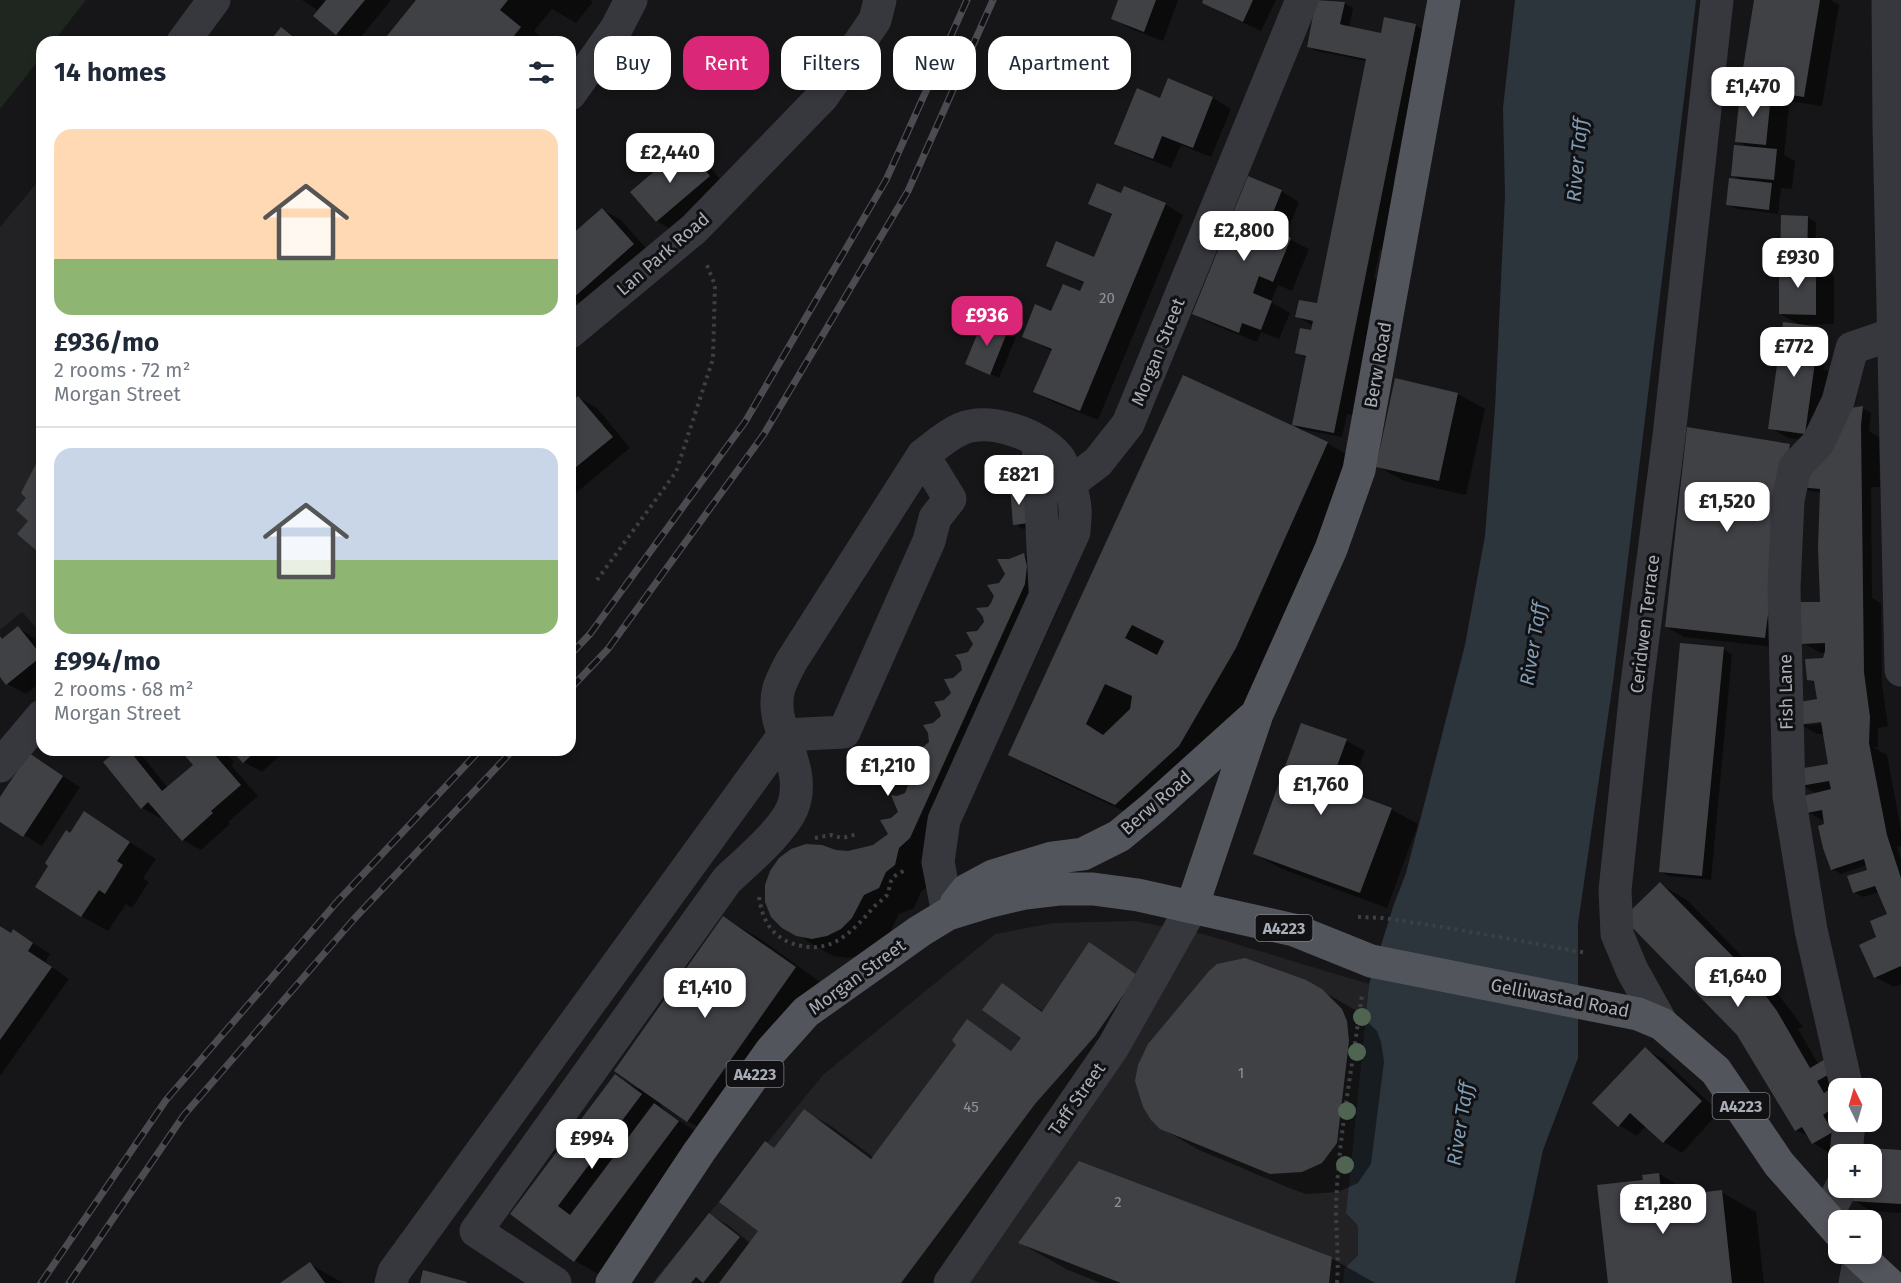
<!DOCTYPE html>
<meta charset="utf-8">
<style>
:root{--surface:#fff;--page:#f2f2f3;--text:#1f2937;--muted:#747a83;--line:#e0e1e3;--accent:#db2777}
body{margin:0;font-family:"Fira Sans",sans-serif;background:var(--page);color:var(--text);height:100vh;display:flex;flex-direction:column;font-size:22px;white-space:nowrap}
*{box-sizing:border-box;margin:0}
p{font-size:20px;color:var(--muted)}
.icon{flex:none;width:33px;height:33px;fill:none;stroke:currentColor;stroke-width:2;stroke-linecap:round;stroke-linejoin:round}
.map{position:relative;flex:1;overflow:hidden}
.side{position:absolute;left:36px;top:36px;width:540px;height:720px;display:flex;flex-direction:column;background:var(--surface);border-radius:18px;box-shadow:0 3px 9px #0003}
.side>*{flex:none}
.hud{position:absolute;left:594px;top:36px;width:570px;height:54px;display:flex;gap:12px}
.needle{width:39px;rotate:355deg}
.controls{position:absolute;left:1828px;top:1078px;display:grid;gap:12px}
.controls a{display:grid;place-items:center;width:54px;height:54px;border-radius:12px;background:var(--surface);box-shadow:0 3px 9px #0003;font-size:30px}
.price{position:absolute;translate:-50% -51px;padding:0 14px;border-radius:12px;background:#fff;color:#222;font-size:20px;line-height:39px;filter:drop-shadow(0 2px 3px #0008)}
.price::after{content:'';position:absolute;left:50%;top:36px;width:18px;height:14px;margin-left:-9px;background:inherit;clip-path:polygon(0 0,100% 0,50% 100%)}
.price.current{background:var(--accent);color:#fff}
ul{padding:0;list-style:none}
li{display:grid;align-content:center;gap:12px;height:318px;padding:0 18px}
li+li{border-top:2px solid var(--line)}
li span{display:grid;place-items:center;height:186px;border-radius:18px;color:#555}
li>.icon{margin-inline-start:auto}
span .icon{width:108px;height:108px;fill:#fffc;stroke-width:1}
li b{font-size:26px}
h2{display:flex;justify-content:space-between;align-items:center;height:72px;padding:0 18px;font-size:26px}
.chip{padding:0 21px;border-radius:18px;background:var(--surface);box-shadow:0 3px 9px #0003;font-size:21px;line-height:54px}
.chip.current{background:var(--accent);color:#fff}
.map>svg:first-child{display:block}
.built{fill:#222225}
.green{fill:#1e261f}
.water{fill:#2c353c}
.shadow{fill:#0007;fill-rule:evenodd}
.building{fill:#404145;fill-rule:evenodd}
.lines{fill:none;stroke-linecap:round;stroke-linejoin:round}
.path{stroke:#3d3f44;stroke-width:4;stroke-dasharray:3 4.5;stroke-linecap:butt}
.minor{stroke:#37383d;stroke-width:33}
.major{stroke:#53555c;stroke-width:33}
.rail-casing{stroke:#4a4c52;stroke-width:7}
.rail{stroke:#111113;stroke-width:4.5;stroke-dasharray:14;stroke-linecap:butt}
.tree{fill:#506452}
.labels{text-anchor:middle;stroke-width:6;stroke-linejoin:round;paint-order:stroke}
.number-label{font-size:15px;fill:#8e929b}
.shield{fill:#111113;stroke:#7b7e86;stroke-width:1.5}
.shield-label{font-size:16px;font-weight:bold;fill:#a8adb8}
.street-label{font-size:18px;fill:#a8adb8;stroke:#111113}
.water-label{font-size:20px;font-style:italic;fill:#7f9bb3;stroke:#111113}
</style>
<div class="map">
<svg width="1901" height="1283" viewBox="0 0 1901 1283">
<rect width="100%" height="100%" fill="#161618"/>
<!-- built -->
<path class="built" d="M36,184L42,189V634L22,612L0,630V227Z
M1135,921L1203,934L1369,984L1346,1213L1358,1226V1255L1344,1269L1343,1283H652L823,1075L995,934L1053,923Z"/>
<!-- green -->
<path class="green" d="M0,0H86L53,42H42V56L0,109Z"/>
<!-- water -->
<path class="water" d="M1515,0H1696L1613,682L1578,924V1058L1543,1150L1515,1283H1343L1344,1269L1358,1255V1226L1346,1213L1369,984L1393,907L1406,873L1425,801L1465,645L1485,536L1495,408L1505,195L1503,108Z"/>
<!-- shadow -->
<path class="shadow" d="M302,0H391L357,42H350L337,34L319,11Z
M418,0H590L593,2L576,23L552,9L534,31L548,42H384Z
M1120,0H1178L1163,41L1131,29L1113,18Z
M1205,0H1276L1261,31L1222,13L1204,2Z
M1318,0L1344,3L1353,8L1349,28L1382,34L1415,25L1424,30L1418,59L1412,58L1427,67L1410,98L1394,179L1404,184L1390,251L1380,249L1374,278L1384,283L1357,416L1347,414L1342,437L1300,429L1294,425L1307,359L1297,352L1312,332L1314,326L1297,317L1318,305L1367,61L1317,51L1309,46Z
M1755,0H1830L1839,5L1822,106L1775,99L1789,107L1784,155L1795,161L1792,189L1781,188L1778,214L1737,209L1728,204L1743,181L1733,175L1749,148L1737,141L1758,96L1742,86Z
M282,29L304,42H271Z
M1168,80L1213,98L1231,109L1211,157L1181,145L1171,168L1134,153L1116,143L1161,100Z
M684,148L702,158L727,187L675,232L657,221L632,192Z
M1281,191L1299,202L1285,237L1309,249L1292,291L1278,285L1271,302L1290,313L1279,339L1261,332L1257,342L1212,324L1194,314Z
M1122,195L1165,204L1183,215L1098,420L1053,402L1035,392L1052,351L1024,336L1052,312L1081,293L1085,284L1048,265L1095,259L1113,216L1090,203Z
M603,210L621,220L652,255L590,309L570,297V238Z
M1807,217L1816,222L1815,265L1834,276V324L1800,325L1780,314L1791,266L1782,260Z
M983,322L1016,337L999,378L967,364Z
M1784,324L1820,329L1828,334L1823,369L1833,374L1823,443L1788,438L1770,428Z
M1183,377L1327,443L1362,463L1214,766L1151,824L1045,774L1010,754Z
M1397,380L1458,394L1485,409L1466,495L1404,481L1377,466Z
M579,398L597,408L630,448L570,498V405Z
M1862,408L1871,413L1869,431L1879,437L1880,487H1871L1872,598L1881,603L1882,684L1888,726L1878,728V747H1873L1887,755L1901,829V846L1897,847L1901,859V984L1894,987L1875,977L1878,938L1890,914L1879,892L1863,897L1854,892L1869,871L1867,865L1841,874L1832,869L1825,822L1808,812L1817,794L1802,785L1829,765L1824,734H1817L1799,724L1819,701L1816,684L1808,679L1825,659V653H1821L1803,643L1821,603L1822,493L1809,491L1803,488L1783,648L1684,637L1666,627L1789,445L1807,456ZM1823,720V724L1807,725V722Z
M1012,490L1037,528L1023,529L1015,524Z
M1024,555L1059,575L1038,592L1060,605L944,858L930,885L921,892L914,908L899,914L887,938L863,956L848,958L833,956L783,927L836,852L862,850L874,847L890,835L892,819L900,812L914,773L921,765L922,750L931,743L934,725L942,717L945,702L953,693L954,679L964,670L969,653L975,644L978,632L986,623L989,608L1006,574L1009,561Z
M18,628L36,639L42,646V681L26,694L7,684L0,675V638L4,640Z
M1723,649L1732,654L1711,880L1669,876L1660,871Z
M1302,725L1347,741L1365,751L1349,794L1391,809L1418,824L1387,908L1282,869L1255,854Z
M121,750H130L143,757L168,788L195,765L182,750H224L234,762L231,765L258,796L228,822L230,824L201,850L183,840L162,816L160,818L142,808L105,763Z
M233,750H286L262,772L244,762Z
M47,766L80,787L42,846L0,820V800Z
M84,813L156,859L143,878L149,882L132,908L126,904L108,931L81,916L51,865Z
M1660,884L1687,900L1775,990L1803,1027L1798,1029L1819,1065L1839,1089V1122L1831,1154L1813,1143L1809,1137L1796,1130Z
M724,918L759,938L830,989L723,1141L688,1121L662,1103L660,1105L667,1112L705,1138L602,1276L575,1261L512,1214L615,1076L638,1089Z
M0,925L12,934L14,931L50,954L45,962L69,979L0,1076Z
M1090,944L1154,987L940,1283H656L710,1215L728,1225L750,1243L760,1231L765,1143L776,1149L804,1111L831,1126L874,1158L958,1045L967,1021L1013,1052L1024,1037L1003,985L1044,1012Z
M1305,981L1357,1011L1377,1031L1381,1042L1384,1062L1371,1164L1358,1183L1338,1192L1306,1194L1289,1188L1197,1149L1161,1128Z
M1645,1049L1663,1059L1719,1112L1682,1153L1664,1142L1646,1126L1637,1136L1619,1125Z
M1901,1152V1213L1871,1211L1853,1200L1872,1188V1155Z
M1659,1174L1695,1195L1721,1192L1756,1212L1764,1283H1609Z
M1020,1243L1331,1258L1375,1283H1101L1068,1270Z
M310,1264L343,1283H283Z"/>
<!-- building -->
<path class="building" d="M326,0H365L336,35L313,16Z
M416,0H508L500,10L521,27L509,42H382Z
M1118,0H1156L1144,32L1111,19Z
M1203,0H1253L1243,22L1202,3Z
M1316,0L1345,2L1340,24L1343,25L1381,33L1384,17L1416,24L1334,433L1292,425L1306,356L1295,353L1300,328L1311,330L1313,321L1295,317L1299,300L1317,303L1366,59L1307,47Z
M1754,0H1820L1804,97L1740,87Z
M281,27L300,42H269Z
M1168,78L1213,97L1193,148L1162,136L1153,159L1114,144L1137,88L1160,98Z
M1740,92L1771,95L1766,145L1735,142Z
M1734,145L1777,149L1774,180L1731,176Z
M684,146L710,176L656,222L630,192Z
M1248,176L1282,190L1267,228L1291,238L1273,282L1259,276L1253,293L1272,301L1261,330L1242,323L1239,333L1192,314Z
M1729,178L1772,183L1769,210L1726,205Z
M1097,183L1121,193L1124,186L1166,203L1080,411L1033,392L1052,349L1022,337L1035,304L1051,311L1063,284L1080,291L1084,282L1046,266L1056,241L1094,257L1112,214L1088,204Z
M602,208L634,244L571,300L570,236Z
M1781,215L1808,216L1807,262L1780,261Z
M1779,264H1816V315L1779,314Z
M983,320L1008,330L990,375L965,364Z
M1783,322L1820,327L1805,434L1768,429Z
M1183,375L1328,442L1236,648L1179,746L1115,805L1008,755ZM1132,625L1164,641L1157,655L1125,638ZM1105,684L1132,696L1130,709L1103,735L1086,724Z
M1395,378L1458,393L1439,481L1376,467Z
M578,396L613,437L570,472V403Z
M1863,406L1861,425L1864,672L1870,717L1869,743L1887,835L1901,878V966L1874,978L1859,945L1876,937L1870,921L1887,914L1875,886L1853,893L1847,876L1867,870L1864,859L1831,870L1823,848L1818,826L1824,824L1822,810L1807,813L1803,796L1831,789L1829,781L1800,786L1798,769L1828,764L1821,722L1797,725L1794,703L1817,699L1814,681L1807,680L1805,659L1823,658L1825,651V643L1801,644L1800,602H1820L1818,547L1820,489L1799,487L1844,409Z
M1687,427L1790,444L1765,638L1665,627Z
M39,458L42,461V546L37,551L17,534L28,521L16,510L26,498L21,493Z
M1026,487L1029,523L1013,525L1010,488Z
M1024,553L1027,566L1025,584L910,838L899,848L895,865L886,872L879,888L864,895L852,918L841,929L827,936L812,939L796,936L782,928L771,917L765,902V885L770,871L779,858L791,849L806,844L822,845L836,850L848,851L873,845L888,834L880,820L891,818L898,812L891,795L897,796L905,793L908,785L902,773L913,772L919,765L912,750L922,748L929,742L928,733L923,725L933,723L941,716L939,710L934,702L944,700L951,693L944,679L953,678L962,670L960,661L955,655L968,652L973,644L966,632L977,631L984,622L983,617L976,608L988,607L991,603L994,596L987,585L999,583L1005,574L997,559H1009Z
M18,626L42,656L6,685L0,677V636L2,639Z
M1680,643L1724,647L1702,876L1659,872Z
M1301,723L1347,739L1330,785L1392,808L1360,893L1253,854Z
M118,750H129L162,791L193,765L180,750H216L217,751L214,754L241,785L211,811L213,813L182,841L148,802L141,809L103,762Z
M231,750H257L243,763Z
M29,753L63,776L23,837L0,822V797Z
M84,811L130,842L117,861L123,865L105,894L99,890L81,917L35,887L48,866L45,863L66,830L70,833Z
M1660,882L1748,972L1777,1011L1810,1068L1829,1057L1835,1071L1817,1081L1824,1093L1838,1084L1839,1104L1823,1115L1833,1132L1812,1144L1802,1127L1795,1131L1737,1035L1623,918Z
M723,916L796,967L687,1122L614,1071Z
M0,926L11,933L13,929L33,943L28,951L52,967L0,1040Z
M1089,942L1137,975L1095,1036L1035,1104L901,1283H719L758,1231L719,1202L765,1141L774,1148L804,1109L871,1159L956,1045L952,1040L967,1019L1011,1051L1021,1038L982,1010L1002,983L1042,1012Z
M1245,958L1306,980L1322,989L1342,1009L1347,1021L1349,1041L1337,1143L1322,1163L1302,1172L1270,1174L1160,1129L1151,1120L1143,1107L1135,1081L1138,1065L1148,1044L1209,971L1217,964Z
M1645,1047L1702,1101L1663,1143L1630,1113L1618,1127L1592,1103Z
M615,1074L642,1094L558,1206L570,1215L654,1103L679,1121L574,1262L510,1214Z
M1855,1147L1901,1150V1204L1851,1201L1852,1188H1872V1155H1855Z
M1079,1161L1332,1257L1329,1283H1121L1018,1243Z
M1659,1173L1662,1197L1722,1190L1732,1283H1608L1597,1185L1643,1180L1642,1175Z
M709,1213L740,1237L703,1283L696,1277L691,1283H654Z
M310,1262L325,1283H280Z
M423,1270L467,1282V1283H420Z"/>
<g class="lines">
<!-- path -->
<path class="path" d="M597,580L676,472L713,359L715,285L706,263
M815,838L831,835L842,838L858,834
M759,897C762,918 770,935 791,943C829,957 850,934 873,908C877,903 883,900 887,895C890,890 889,882 893,878C895,875 902,872 905,870
M1358,917L1383,918L1449,928L1587,953
M1337,1283C1339,1258 1336,1234 1336,1209C1338,1137 1353,1065 1362,994"/>
<!-- minor -->
<path class="minor" d="M1888,0L1889,125L1901,670
M183,42L214,0
M570,94L616,29L631,0
M570,332L694,229L823,96L875,20L880,0
M1038,441L1045,590
M1069,484L1098,462L1128,424L1302,0
M784,735L844,732L929,541L935,518L950,499L923,455
M0,766L42,716
M1662,1024L1632,970L1617,934L1615,890L1636,691L1669,436L1717,0
M1847,1089L1811,930L1789,796L1784,588L1788,500L1795,467L1818,443L1838,401L1852,348L1893,334
M1846,1155L1849,1122
M1826,1217L1841,1188
M391,1283L394,1272L784,735
M555,1283L476,1231L727,880C746,862 781,833 792,809C810,765 767,728 779,688C782,679 787,670 791,662L923,455C935,446 947,435 961,429C989,417 1039,434 1058,457C1065,466 1075,498 1075,509C1076,517 1074,525 1074,532L944,820L938,862L948,914
M950,1283L1113,1047L1192,907
M1855,1283L1860,1257"/>
<!-- major -->
<path class="major" d="M956,904L967,890L993,876L1052,858L1083,854L1119,836L1154,807L1256,715
M1192,907L1257,714L1331,549L1359,470L1444,0
M1857,1254L1888,1283
M612,1283L699,1152L771,1051L806,1012L920,931L948,914L987,902L1025,893L1059,889H1093L1138,895L1294,930L1371,961L1638,1014L1662,1024L1716,1071L1779,1164L1839,1232"/>
<!-- rail casing -->
<g class="rail-casing">
<path id="rail" d="M570,655L590,634L745,422L886,180L967,0
M570,689L608,649L764,434L908,191L993,0
M41,1283L166,1100L336,903L480,750
M69,1283L184,1115L354,919L513,750"/>
</g>
<!-- rail -->
<use href="#rail" class="rail"/>
</g>
<!-- trees -->
<g class="tree">
<circle cx="1362" cy="1017" r="9"/>
<circle cx="1357" cy="1052" r="9"/>
<circle cx="1347" cy="1111" r="9"/>
<circle cx="1345" cy="1165" r="9"/>
</g>
<g class="labels">
<!-- number labels -->
<g class="number-label">
<text x="1107" y="303">20</text>
<text x="1241" y="1078">1</text>
<text x="971" y="1112">45</text>
<text x="1118" y="1207">2</text>
</g>
<!-- shield labels -->
<g class="shield">
<rect x="1255.5" y="915" width="57" height="26" rx="4.5"/>
<rect x="726.5" y="1061" width="57" height="26" rx="4.5"/>
<rect x="1712.5" y="1093" width="57" height="26" rx="4.5"/>
</g>
<g class="shield-label">
<text x="1284" y="934">A4223</text>
<text x="755" y="1080">A4223</text>
<text x="1741" y="1112">A4223</text>
</g>
<!-- street labels -->
<g class="street-label">
<text transform="translate(663 254) rotate(-41)" y="6">Lan Park Road</text>
<text transform="translate(1158 352) rotate(-68)" y="6">Morgan Street</text>
<text transform="translate(1378 365) rotate(-80)" y="6">Berw Road</text>
<text transform="translate(1645 624) rotate(-83)" y="6">Ceridwen Terrace</text>
<text transform="translate(1786 692) rotate(-91)" y="6">Fish Lane</text>
<text transform="translate(1156 803) rotate(-41)" y="6">Berw Road</text>
<text transform="translate(857 977) rotate(-36)" y="6">Morgan Street</text>
<text transform="translate(1560 998) rotate(11)" y="6">Gelliwastad Road</text>
<text transform="translate(1077 1099) rotate(-55)" y="6">Taff Street</text>
</g>
<!-- water labels -->
<g class="water-label">
<text transform="translate(1577 160) rotate(-85)" y="7">River Taff</text>
<text transform="translate(1533 644) rotate(-81)" y="7">River Taff</text>
<text transform="translate(1460 1124) rotate(-81)" y="7">River Taff</text>
</g>
</g>
</svg>
<div class="controls">
<a><svg class="needle" viewBox="-14 -14 28 28"><path d="M0-13l5 13h-10z" fill="#e53935"/><path d="M0 13l5-13h-10z" fill="#747a83"/></svg></a>
<a>+</a>
<a>−</a>
</div>
<b class="price" style="left:1753px;top:118px">£1,470</b>
<b class="price" style="left:670px;top:184px">£2,440</b>
<b class="price" style="left:1244px;top:262px">£2,800</b>
<b class="price" style="left:1798px;top:289px">£930</b>
<b class="price current" style="left:987px;top:347px">£936</b>
<b class="price" style="left:1794px;top:378px">£772</b>
<b class="price" style="left:1019px;top:506px">£821</b>
<b class="price" style="left:1727px;top:533px">£1,520</b>
<b class="price" style="left:888px;top:797px">£1,210</b>
<b class="price" style="left:1321px;top:816px">£1,760</b>
<b class="price" style="left:1738px;top:1008px">£1,640</b>
<b class="price" style="left:705px;top:1019px">£1,410</b>
<b class="price" style="left:592px;top:1170px">£994</b>
<b class="price" style="left:1663px;top:1235px">£1,280</b>
<div class="hud">
<a class="chip">Buy</a>
<a class="chip current">Rent</a>
<a class="chip">Filters</a>
<a class="chip">New</a>
<a class="chip">Apartment</a>
</div>
<section class="side">
<h2>14 homes<svg class="icon" aria-label="filters" viewBox="0 0 24 24"><path d="M4 7h16M4 17h16"/><circle cx="9" cy="7" r="2"/><circle cx="15" cy="17" r="2"/></svg></h2>
<ul>
<li><span style="background:linear-gradient(#ffd9b3 70%,#8fb573 0)"><svg class="icon" aria-label="home" viewBox="0 0 24 24"><path d="M3 11l9-7 9 7M6 9v11h12V9"/></svg></span><div><b>£936/mo</b><p>2 rooms · 72 m²</p><p>Morgan Street</p></div></li>
<li><span style="background:linear-gradient(#c9d6e8 60%,#8fb573 0)"><svg class="icon" aria-label="home" viewBox="0 0 24 24"><path d="M3 11l9-7 9 7M6 9v11h12V9"/></svg></span><div><b>£994/mo</b><p>2 rooms · 68 m²</p><p>Morgan Street</p></div></li>
</ul>
</section>
</div>
